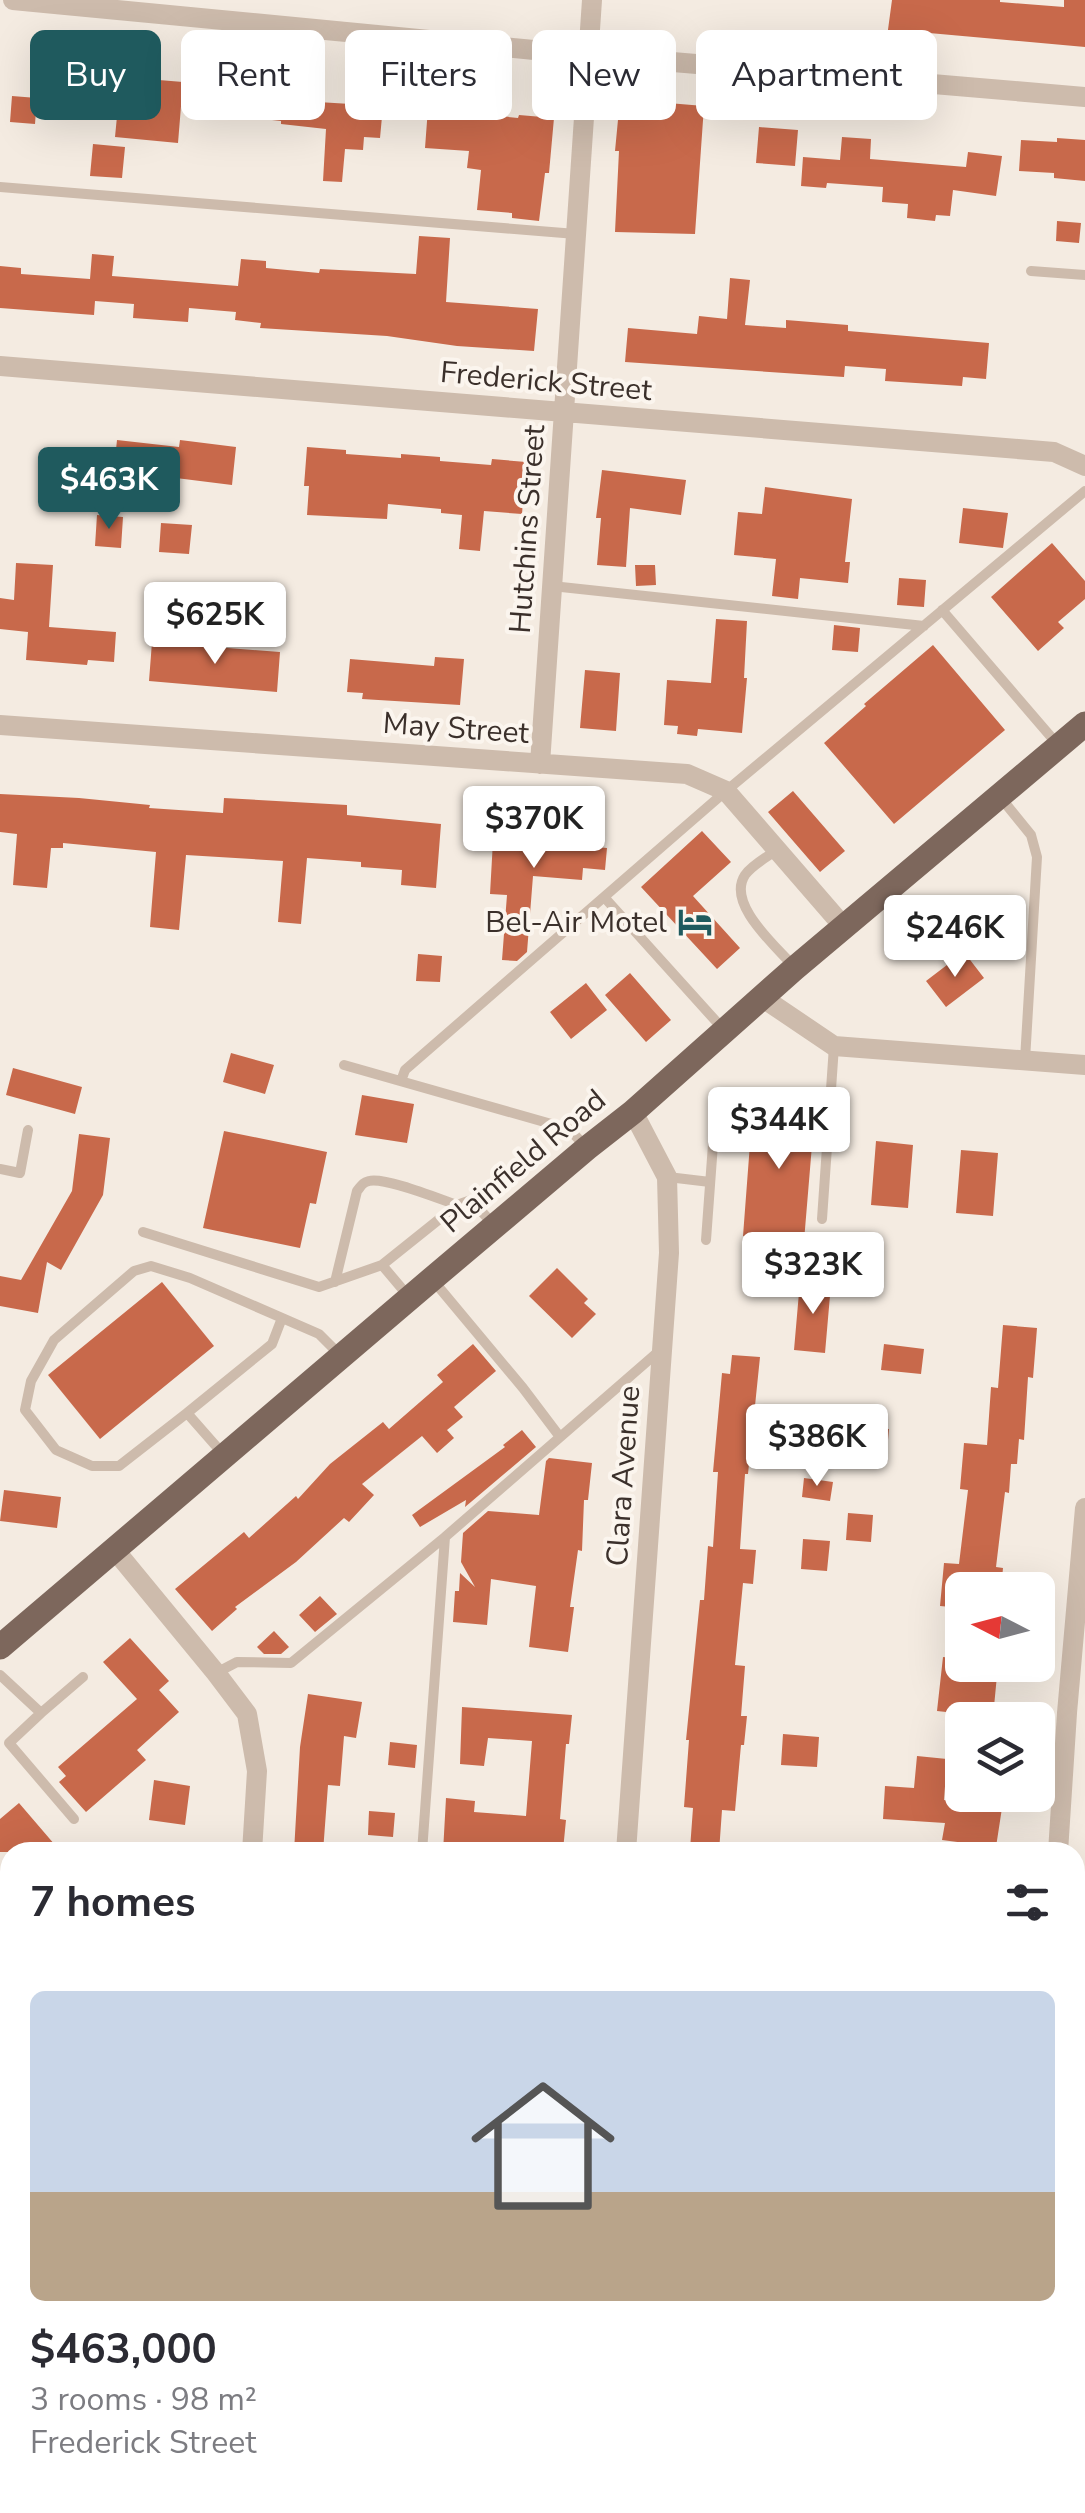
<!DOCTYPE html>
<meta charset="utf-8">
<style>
:root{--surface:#fff;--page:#f2f2f3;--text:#2b2b33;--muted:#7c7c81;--line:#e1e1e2;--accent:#1f5a5e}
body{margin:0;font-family:"Nunito Sans",sans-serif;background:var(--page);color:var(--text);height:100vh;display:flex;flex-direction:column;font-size:38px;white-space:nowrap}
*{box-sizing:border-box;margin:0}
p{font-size:32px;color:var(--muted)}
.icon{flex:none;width:55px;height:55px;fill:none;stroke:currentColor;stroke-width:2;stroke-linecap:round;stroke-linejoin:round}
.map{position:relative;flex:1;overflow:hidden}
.side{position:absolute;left:0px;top:1842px;width:1085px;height:672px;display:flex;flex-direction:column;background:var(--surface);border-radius:30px 30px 0 0;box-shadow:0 10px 40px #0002}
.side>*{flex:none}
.guide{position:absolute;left:30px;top:30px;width:1025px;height:90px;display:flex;gap:20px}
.needle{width:65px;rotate:276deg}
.controls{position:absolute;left:945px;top:1572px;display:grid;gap:20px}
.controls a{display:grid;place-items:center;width:110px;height:110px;border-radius:15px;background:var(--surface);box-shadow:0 10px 40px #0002;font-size:50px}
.price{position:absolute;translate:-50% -85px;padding:0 22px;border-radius:10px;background:#fff;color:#222;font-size:32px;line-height:65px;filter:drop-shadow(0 2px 5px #0008)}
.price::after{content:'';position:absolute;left:50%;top:60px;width:30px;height:22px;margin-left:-15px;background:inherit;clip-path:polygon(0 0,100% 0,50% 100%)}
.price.on{background:var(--accent);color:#fff}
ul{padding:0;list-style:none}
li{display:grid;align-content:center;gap:20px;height:530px;padding:0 30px}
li+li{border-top:2px solid var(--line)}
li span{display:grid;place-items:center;height:310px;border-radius:15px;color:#555}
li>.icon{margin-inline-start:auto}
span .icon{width:180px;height:180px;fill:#fffc;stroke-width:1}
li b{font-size:42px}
h2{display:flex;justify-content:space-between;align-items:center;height:120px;padding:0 30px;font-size:42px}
.tag{padding:0 35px;border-radius:15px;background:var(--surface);box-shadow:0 10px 40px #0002;font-size:35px;line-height:90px}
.tag.on{background:var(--accent);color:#fff}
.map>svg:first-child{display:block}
.building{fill:#c8694b}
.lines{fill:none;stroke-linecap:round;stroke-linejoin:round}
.lane{stroke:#cdbbac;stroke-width:10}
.street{stroke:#cdbbac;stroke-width:20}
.primary{stroke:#7d675c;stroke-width:25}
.labels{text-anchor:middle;stroke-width:8;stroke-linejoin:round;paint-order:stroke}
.street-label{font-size:30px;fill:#3b302b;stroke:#fbf5ee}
.poi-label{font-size:30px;fill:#3b302b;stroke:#fbf5ee;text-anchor:end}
</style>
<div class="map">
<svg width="1085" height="2513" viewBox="0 0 1085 2513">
<rect width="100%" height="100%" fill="#f4ebe1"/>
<!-- building -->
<path class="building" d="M892,0H1000V2L1064,7V0H1085V47L918,32L917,41L887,37Z
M56,63L87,66L86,74L183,82L178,143L115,137L118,106L54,101Z
M222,84L284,92L318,93V102L383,106L380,138L364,137L363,150L345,149L342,182L323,181L326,129L281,124V121L219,114Z
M12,96L37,98L35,124L10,122Z
M620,99L704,106L695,234L615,232L619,151H615Z
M428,108L518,118L519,115L554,118L549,173H545L539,221L512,218V213L477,210L481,170L467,168L469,151L425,148Z
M759,127L798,130L795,166L756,163Z
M842,137L871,139L870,159L966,167L968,152L1002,156L996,196L953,190L950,216L936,215L935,221L907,218L908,204L882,202L883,187L827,183L826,188L801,186L803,157L840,160Z
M1057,138L1085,140V181L1054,178V173L1019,171L1021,140L1057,142Z
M93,144L125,147L122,178L90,176Z
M1057,221L1081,223L1079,243L1056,241Z
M419,236L450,238L446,302L538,309L534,351L457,346L387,336L260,328L261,323L235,320L236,312L189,308L188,322L133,318L134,304L95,301L94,315L0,308V266L21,268V274L90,279L92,254L114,256L112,276L238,286L241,259L266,261V268L319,273L320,269L416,274Z
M730,278L750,280L745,325L786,328V320L848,325V331L989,343L986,379L963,377L962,386L885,381L886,369L845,366L844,377L625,362L628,328L697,334L699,316L727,319Z
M117,440L179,447L180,440L236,447L232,485L176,478V475L114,469Z
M307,447L346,450V454L401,458V454L440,457V461L491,465L492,459L526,462L522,514L484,511L480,551L459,549L462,515L441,513V509L388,504L387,519L307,515L309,486H304Z
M602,470L686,480L681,515L630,508L626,567L597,565L601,518H596Z
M765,487L852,499L845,562H850L848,583L800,578L798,599L772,596L776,559L734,555L738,512L762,514Z
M963,508L1008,513L1003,548L959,543Z
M97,515L123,517L121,548L95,546Z
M161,523L192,525L189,554L159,552Z
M1052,543L1085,581V599L1058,622L1064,628L1038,651L991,597Z
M16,563L53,565L49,627L116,632L114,662L88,660L87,665L26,660L28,632L0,629V598L14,600Z
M635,565H655L656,585L636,586Z
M899,578L926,580L924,607L897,605Z
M716,619L747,621L744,678H747L742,733L698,729L697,736L677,734L678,726L664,725L667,680L711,683Z
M834,625L860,628L858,652L832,650Z
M152,642L280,652L277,692L149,681Z
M933,645L1005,730L894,824L824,743L866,706L864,704Z
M435,657L464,659L460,705L362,699L363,693L347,692L350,659L434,666Z
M585,670L620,673L616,731L580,728Z
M793,791L845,851L820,872L768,812Z
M0,794L79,798L150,805L149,808L223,813L224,798L347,805V815L441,824L436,888L401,885L402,870L361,867V862L307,858L301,924L278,922L283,861L186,855L179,930L150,927L156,852L63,843V848H51L47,888L13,885L17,834L0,832Z
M494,823L586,830L585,846L607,848L605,870L583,868L582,880L533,876L527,952L517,961L502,960L507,895L490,894Z
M702,831L731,862L693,896L740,948L717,969L641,887Z
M964,952L984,978L946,1007L926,981Z
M418,954L442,956L440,982L416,981Z
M630,973L671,1020L646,1042L605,995Z
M586,983L607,1010L571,1039L550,1012Z
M231,1053L274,1065L265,1094L223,1082Z
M13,1068L82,1087L75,1114L6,1095Z
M362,1095L414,1104L407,1143L355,1135Z
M753,1104L815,1109L804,1241L743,1236Z
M224,1131L327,1152L316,1204L310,1203L300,1248L203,1228Z
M79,1134L110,1138L103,1195L61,1270L47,1262L38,1313L0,1306V1276L21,1280L72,1191Z
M876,1141L913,1145L908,1208L871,1205Z
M961,1150L998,1153L993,1216L956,1213Z
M818,1233L852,1236L850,1263L815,1260Z
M557,1268L588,1299L584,1303L596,1314L572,1338L529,1296Z
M800,1281L831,1284L825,1353L794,1350Z
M162,1282L214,1346L100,1439L48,1375Z
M1003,1325L1037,1328L1033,1378L1028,1377L1024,1440L1019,1439L1017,1464H1011L1009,1493L1005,1492L996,1567L1003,1568L1001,1590H962V1608L940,1606L944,1563L959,1564L968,1490L960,1489L964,1443L987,1445L991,1387L998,1388Z
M473,1344L496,1371L454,1407L463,1417L447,1430L454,1438L437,1453L422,1436L362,1484L374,1495L349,1522L344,1518L296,1562L235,1607L237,1609L212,1631L175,1589L244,1532L249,1538L296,1496L298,1499L330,1464L383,1422L389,1429L443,1382L437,1375Z
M884,1344L924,1349L921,1374L881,1370Z
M732,1355L760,1357L748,1474H745L740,1549L756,1550L753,1584L743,1583L735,1665L745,1666L741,1716H747L744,1745H741L735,1811L722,1810L719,1852L690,1849L693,1808L684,1807L689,1740H686L700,1600H704L708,1546L713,1547L718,1472H713L722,1373L730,1374Z
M854,1426L889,1429L886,1462L851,1459Z
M522,1430L536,1447L465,1507L466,1500L420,1527L412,1515L505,1447L503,1445Z
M549,1458L592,1463L588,1500H584L582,1551L578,1550L570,1607H574L568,1652L529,1647L536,1586L491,1579L487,1625L453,1622L455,1591H459L460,1573L475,1587L461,1562L463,1533L488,1511L539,1515L546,1461Z
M804,1478L833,1482L830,1501L802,1497Z
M4,1490L61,1497L57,1528L0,1521Z
M848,1513L873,1515L871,1542L846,1540Z
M803,1539L830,1541L827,1571L801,1569Z
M320,1596L337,1614L315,1632L299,1615Z
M274,1631L289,1647L281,1654H264L257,1647Z
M130,1638L169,1681L159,1690L179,1712L137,1750L146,1760L86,1812L59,1782L66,1776L58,1767L137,1699L103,1662Z
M943,1657L962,1659V1665H998L993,1717L937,1711Z
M308,1694L362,1702L356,1738L344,1736L340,1786L328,1785L323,1852H294L300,1747Z
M462,1707L572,1715L569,1744H566L560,1819L566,1820L563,1850L543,1849V1852H443L446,1798L475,1801L474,1812L526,1816L532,1741L488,1738L484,1766L460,1764Z
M783,1734L819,1737L817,1767L781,1765Z
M390,1742L417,1745L415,1768L388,1765Z
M917,1756L947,1759L944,1800L1002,1808L996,1847L942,1840L945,1823L883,1819L885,1786L914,1788Z
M154,1780L190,1786L185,1825L149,1820Z
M19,1803L61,1852H0V1819Z
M369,1811L395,1813L393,1837L368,1835Z"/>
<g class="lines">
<!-- lane -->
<path class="lane" d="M0,187L576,234
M1031,271L1085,275
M552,586L924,626
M942,610L1058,745
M1001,798L1031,835L1037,857L1025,1060
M777,850C767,857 752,865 745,875C726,904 776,946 794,967
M604,897L723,1029
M344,1065L569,1129L586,1147
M401,1081L405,1070L726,791L1085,491
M0,1169L20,1173L28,1130
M668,1177L710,1182
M822,1219L834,1046
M143,1232L319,1287L382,1265L409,1297
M706,1240L716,1103
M382,1265L457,1205L471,1200L493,1224
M432,1279L523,1388L560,1437
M335,1282L357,1191C362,1185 362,1183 369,1181C386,1177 439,1199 457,1205
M187,1413L272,1344L282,1318
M223,1454L187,1413L119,1466H92L56,1450L25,1410L31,1381L54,1340L134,1271L151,1266L190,1278L319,1334L341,1356
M216,1673L237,1662L291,1663L445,1537
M0,1675L41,1713L9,1743L74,1819
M41,1713L83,1677
M422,1852L445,1537L658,1352
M417,2513V2505"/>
<!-- street -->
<path class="street" d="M13,0L555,52L1085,97
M0,366L1054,452L1085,466
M0,725L687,774L726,791L843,926
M540,764L592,0
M763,998L834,1046L1085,1065
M114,1549L216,1673L247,1714L257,1771L252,1852
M626,1852L669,1253L667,1177L633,1112
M1058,1852L1067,1713L1085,1508
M0,1938L10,1939
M1075,2049L1085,2050
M0,2153H10
M225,2513V2505
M609,2513L610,2505
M932,2513L933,2505"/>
<!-- primary -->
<path class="primary" d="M0,1647L432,1279L587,1148L633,1112L795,968L1085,724"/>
</g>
<!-- icons -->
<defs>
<g id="hotel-bare" transform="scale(2.7)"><path d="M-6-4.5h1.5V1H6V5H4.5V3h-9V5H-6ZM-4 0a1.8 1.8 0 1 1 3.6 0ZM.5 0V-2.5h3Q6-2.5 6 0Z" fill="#1f5a5e" stroke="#fbf5ee" stroke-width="2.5" paint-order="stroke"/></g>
</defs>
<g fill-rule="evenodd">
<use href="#hotel-bare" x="695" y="922"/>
</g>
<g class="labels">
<!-- street labels -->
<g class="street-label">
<text transform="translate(546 381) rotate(5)" y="10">Frederick Street</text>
<text transform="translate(527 529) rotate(-86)" y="10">Hutchins Street</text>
<text transform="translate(456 728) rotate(4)" y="10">May Street</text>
<text transform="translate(523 1161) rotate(-40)" y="10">Plainfield Road</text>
<text transform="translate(623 1476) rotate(-86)" y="10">Clara Avenue</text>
</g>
<!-- poi labels -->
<g class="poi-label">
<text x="667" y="932">Bel-Air Motel</text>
</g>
</g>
</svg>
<div class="controls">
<a><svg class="needle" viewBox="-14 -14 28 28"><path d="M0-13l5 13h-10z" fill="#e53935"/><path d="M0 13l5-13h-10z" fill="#7c7c81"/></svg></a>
<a><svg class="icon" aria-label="layers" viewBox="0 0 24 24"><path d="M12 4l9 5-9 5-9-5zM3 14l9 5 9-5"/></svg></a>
</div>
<b class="price on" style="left:109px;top:532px">$463K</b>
<b class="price" style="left:215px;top:667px">$625K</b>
<b class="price" style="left:534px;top:871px">$370K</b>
<b class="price" style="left:955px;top:980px">$246K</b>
<b class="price" style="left:779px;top:1172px">$344K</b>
<b class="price" style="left:813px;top:1317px">$323K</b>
<b class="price" style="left:817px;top:1489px">$386K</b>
<div class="guide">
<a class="tag on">Buy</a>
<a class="tag">Rent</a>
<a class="tag">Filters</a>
<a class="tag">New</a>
<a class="tag">Apartment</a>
</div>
<section class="side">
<h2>7 homes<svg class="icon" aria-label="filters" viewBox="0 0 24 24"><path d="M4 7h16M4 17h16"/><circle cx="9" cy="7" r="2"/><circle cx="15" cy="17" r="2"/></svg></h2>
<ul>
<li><span style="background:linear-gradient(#c9d6e8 65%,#b9a48a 0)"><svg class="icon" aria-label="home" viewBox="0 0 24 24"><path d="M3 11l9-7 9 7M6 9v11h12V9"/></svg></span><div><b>$463,000</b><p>3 rooms · 98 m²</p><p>Frederick Street</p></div></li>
</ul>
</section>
</div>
